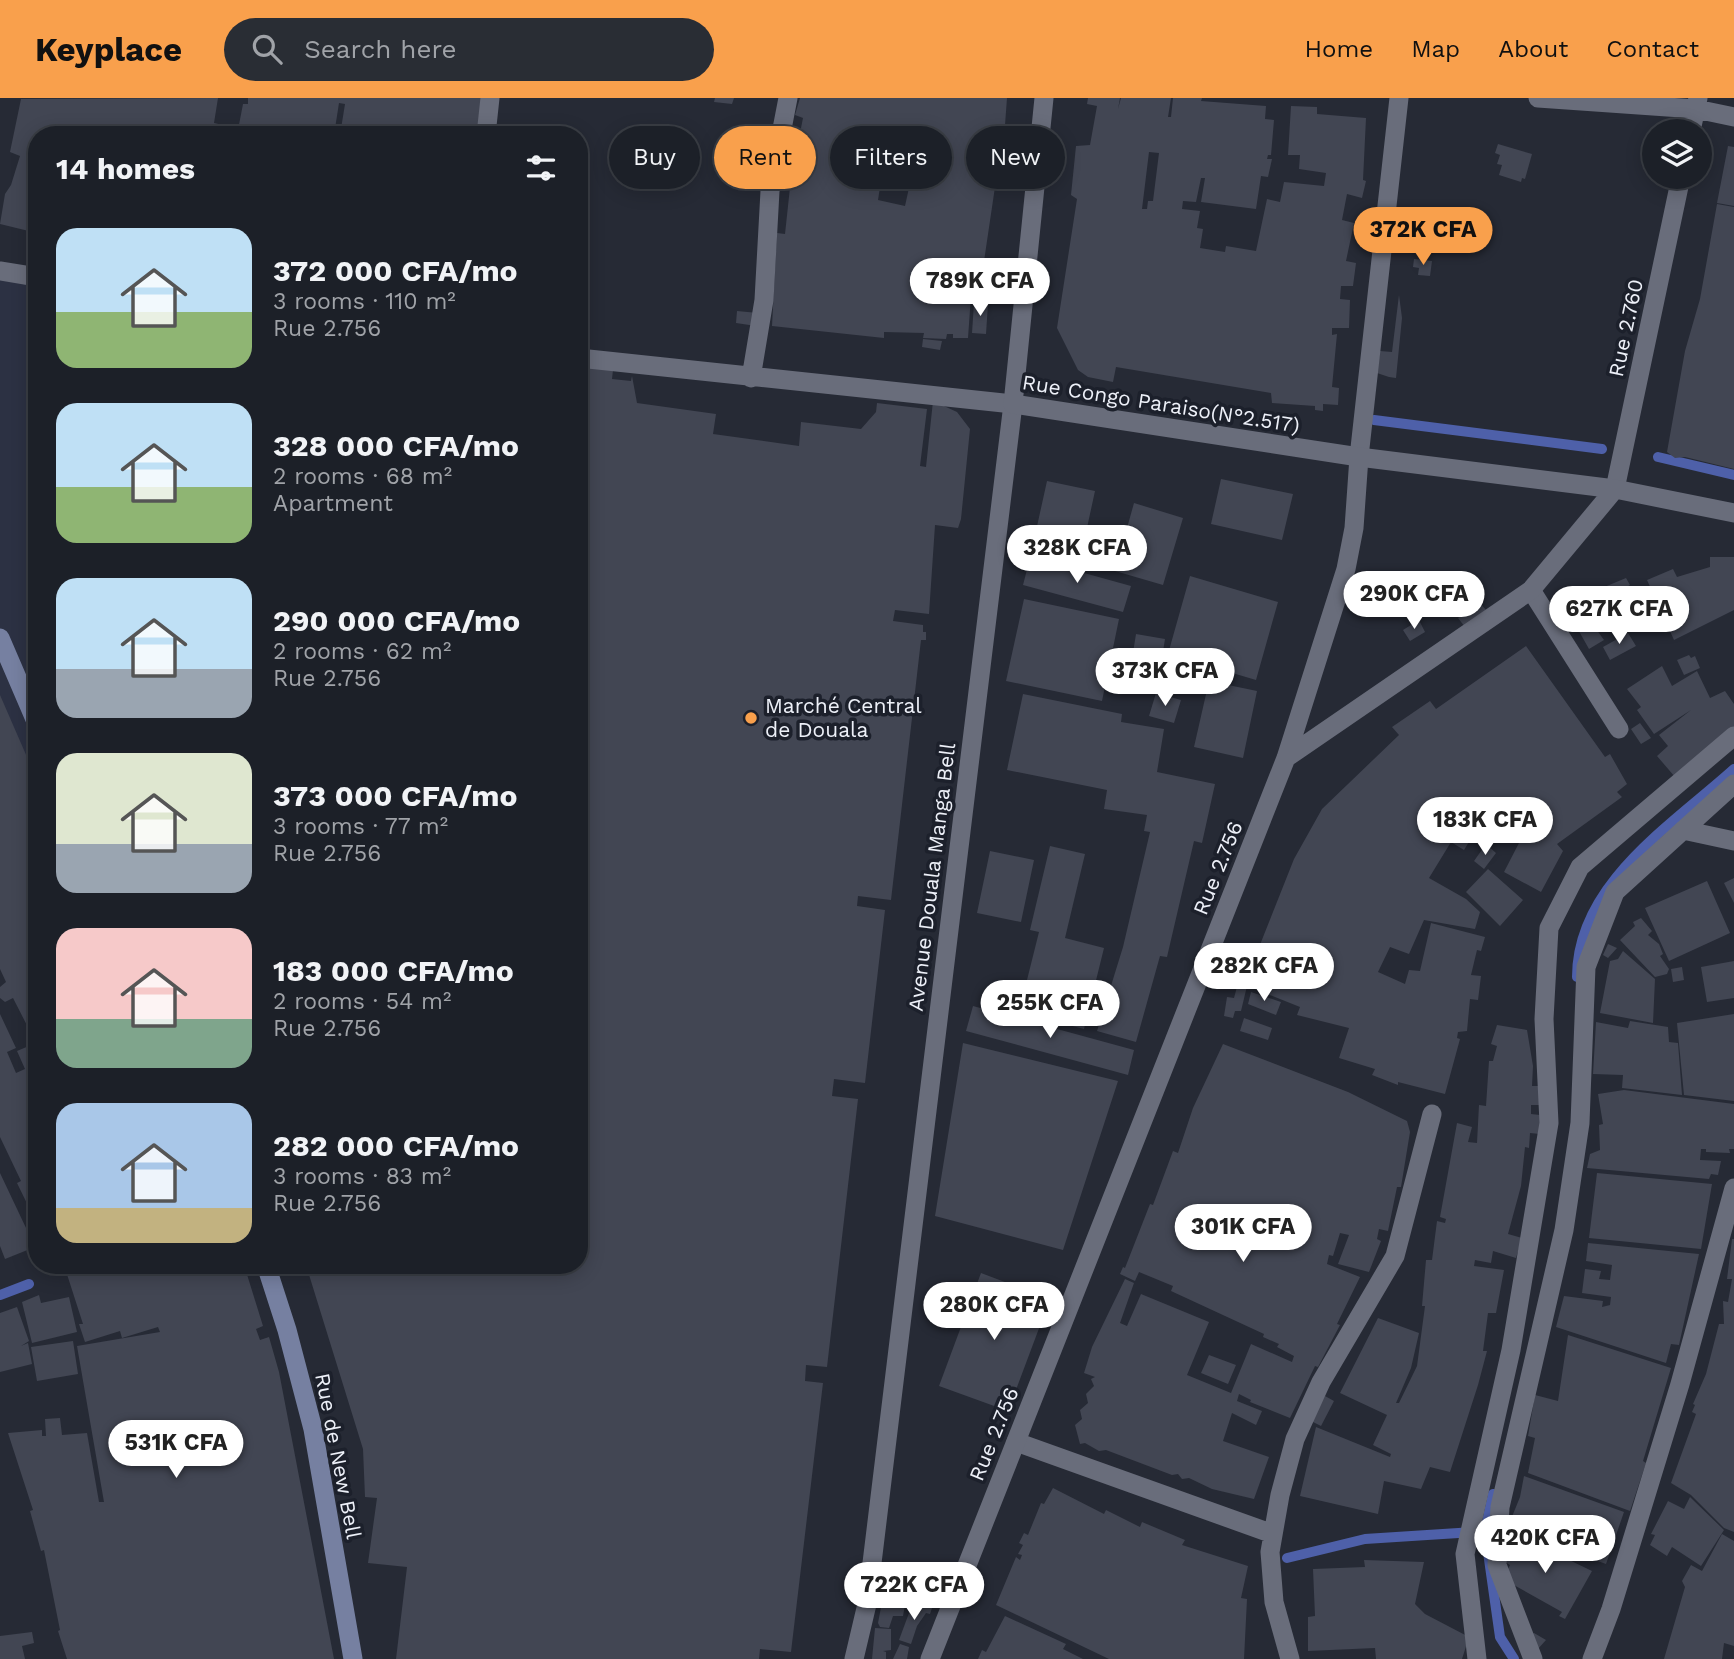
<!DOCTYPE html>
<meta charset="utf-8">
<style>
:root{--surface:#1c2028;--page:#292d34;--text:#f1f3f6;--muted:#a0a3a8;--line:#3a3e45;--accent:#f9a04c}
body{margin:0;font-family:"Work Sans",sans-serif;background:var(--page);color:var(--text);height:100vh;display:flex;flex-direction:column;font-size:26px;white-space:nowrap}
*{box-sizing:border-box;margin:0}
p{font-size:23px;color:var(--muted)}
.icon{flex:none;width:38px;height:38px;fill:none;stroke:currentColor;stroke-width:2;stroke-linecap:round;stroke-linejoin:round}
.map{position:relative;flex:1;overflow:hidden}
.drawer{position:absolute;left:28px;top:28px;width:560px;height:1148px;display:flex;flex-direction:column;background:var(--surface);border-radius:28px;box-shadow:0 4px 18px #0003,0 0 0 2px var(--line)}
.drawer>*{flex:none}
.hud{position:absolute;left:609px;top:28px;width:665px;height:63px;display:flex;gap:14px}
.controls{position:absolute;left:1642px;top:21px;display:grid;gap:14px}
.controls a{display:grid;place-items:center;width:70px;height:70px;border-radius:50%;background:var(--surface);box-shadow:0 4px 18px #0003,0 0 0 2px var(--line);font-size:35px}
.price{position:absolute;translate:-50% -60px;padding:0 16px;border-radius:24px;background:#fff;color:#222;font-size:23px;line-height:46px;filter:drop-shadow(0 2px 4px #0008)}
.price::after{content:'';position:absolute;left:50%;top:42px;width:21px;height:16px;margin-left:-10px;background:inherit;clip-path:polygon(0 0,100% 0,50% 100%)}
.price.on{background:var(--accent);color:#111}
ul{padding:0;list-style:none}
li{display:flex;align-items:center;gap:21px;height:175px;padding:0 28px}
li span{display:grid;place-items:center;flex:none;width:196px;height:140px;border-radius:21px;color:#555}
li>.icon{margin-inline-start:auto}
span .icon{width:84px;height:84px;fill:#fffc;stroke-width:1}
li b{font-size:30px}
h2{display:flex;justify-content:space-between;align-items:center;height:84px;padding:0 28px;font-size:30px}
.chip{padding:0 24px;border-radius:32px;background:var(--surface);box-shadow:0 4px 18px #0003,0 0 0 2px var(--line);font-size:24px;line-height:63px}
.chip.on{background:var(--accent);color:#111}
header{display:flex;align-items:center;gap:42px;box-sizing:border-box;height:98px;padding:0 35px;background:var(--accent);color:#111}
header strong{font-size:33px}
nav{display:flex;gap:38px;margin-inline-start:auto;font-size:24px}
.search{width:490px;height:63px;background:var(--page);display:flex;align-items:center;gap:18px;box-sizing:border-box;padding:0 24px;border-radius:38px;color:var(--muted);font-size:26px}
.map>svg:first-child{display:block}
.built{fill:#2c3143}
.lines{fill:none;stroke-linecap:round;stroke-linejoin:round}
.stream{stroke:#4e60a9;stroke-width:10}
.building{fill:#424653;fill-rule:evenodd}
.minor{stroke:#696d7b;stroke-width:19}
.tertiary{stroke:#696d7b;stroke-width:19}
.secondary{stroke:#7680a1;stroke-width:19}
.poi-dot{fill:#f9a04c;stroke:#1c202b;stroke-width:2.5}
.labels{text-anchor:middle;stroke-width:7;stroke-linejoin:round;paint-order:stroke}
.street-label{font-size:21px;fill:#edf0f8;stroke:#1c202b}
.poi-label{font-size:21px;fill:#edf0f8;stroke:#1c202b;text-anchor:start}
</style>
<header>
<strong>Keyplace</strong>
<div class="search"><svg class="icon" aria-label="search" viewBox="0 0 24 24"><circle cx="10" cy="10" r="6"/><path d="M15 15l6 6"/></svg>Search here</div>
<nav><a>Home</a><a>Map</a><a>About</a><a>Contact</a></nav>
</header>
<div class="map">
<svg width="1734" height="1561" viewBox="0 0 1734 1561">
<rect width="100%" height="100%" fill="#262a35"/>
<!-- built -->
<path class="built" d="M0,168L37,173V935L0,865Z"/>
<g class="lines">
<!-- stream -->
<path class="stream" d="M1374,322L1602,351
M1658,359L1734,377
M1577,879C1577,786 1672,727 1734,671
M0,1197L29,1186
M1493,1396L1485,1433L1500,1539L1514,1561
M1287,1460L1365,1441L1474,1434"/>
</g>
<!-- building -->
<path class="building" d="M218,0L214,25L223,27L222,37H37V135L0,126L5,96L11,87L20,58L10,54L21,1Z
M248,0H482L478,37H340L345,6L339,5L334,37H237L243,6H248Z
M715,0H734L732,6L714,4Z
M800,0H1007L1005,27H997L996,34L1003,35L983,170H973L968,240H953V236H947L946,241L923,240L924,235L884,234V240L772,228L777,135L785,136L791,80L803,20L795,17ZM883,70L912,76L905,108L878,102Z
M1088,0H1120L1118,11L1121,0H1171L1168,19H1171L1173,0H1202L1201,3L1266,8L1265,21L1274,22L1271,57H1268L1267,61H1272L1268,79L1261,78L1256,111L1201,104L1205,80H1201L1196,104L1183,103L1182,111L1200,113L1197,130L1203,131L1200,150L1225,154L1226,148L1256,153L1267,101L1280,104L1284,84L1324,88L1326,75L1299,71L1300,57H1288L1291,8L1317,9V16L1366,20L1363,82L1366,83L1362,100L1347,96L1342,122L1354,125L1346,163L1356,165L1353,188H1341L1340,201L1350,202L1349,230H1332V237L1337,236L1332,289L1339,290L1338,307L1323,306V313L1315,312V308L1272,305L1271,295L1116,269L1113,284L1088,279L1078,272L1057,230L1077,101L1071,97L1076,48L1090,47L1097,8L1087,6ZM1149,54L1159,55L1153,103H1148L1147,111H1142Z
M1498,46L1532,56L1525,81L1522,80L1521,84L1499,77L1502,67L1497,66L1500,57L1495,55Z
M1728,48L1734,49V108L1717,105Z
M1717,106L1734,109V371L1685,359L1675,360L1667,354L1685,253L1700,201Z
M1414,161L1432,163L1430,178L1418,177L1419,170L1413,169Z
M983,189L1002,191L1001,201L982,199Z
M1399,197L1402,220L1396,280L1389,279L1377,275L1380,253L1392,254Z
M974,205L988,206L986,236L972,235Z
M737,213L758,215L756,228L736,225Z
M923,241L942,243L940,252L922,249Z
M579,268L613,272L612,281L631,283L632,278L637,305L716,316L713,336L799,348L801,324L861,331L876,314L877,305L927,311L920,368L926,369L933,303L957,314L970,331L961,421L958,430L935,427L929,516L895,512L893,523L923,527V534H926V542H921L891,802L858,798L857,808L885,812L865,985L834,981L832,998L858,1001L827,1269L806,1267L805,1283L823,1285L791,1554L760,1551L759,1561H396L407,1469L368,1465L377,1400L365,1399L363,1351L306,1167H579Z
M1221,381L1293,396L1282,442L1211,426Z
M1047,383L1095,393L1080,462L1032,451Z
M1134,405L1183,420L1163,487L1115,473Z
M1710,459H1734V512L1674,542L1647,482L1673,471L1677,479L1710,469Z
M1030,460L1131,488L1123,514L1023,487Z
M1190,478L1278,504L1256,582L1168,556Z
M1626,480L1630,487L1607,500L1602,490Z
M1024,501L1119,521L1102,603L1006,583Z
M1479,504L1486,512L1465,529L1458,520Z
M1583,513L1604,542L1589,551L1571,519Z
M1419,522L1425,534L1410,543L1403,532Z
M1628,535L1636,548L1610,562L1603,549Z
M1136,536L1165,541L1160,572L1131,567Z
M1526,548L1605,659L1610,656L1627,686L1617,694L1622,699L1557,746L1563,753L1541,794L1504,774L1520,743L1505,734L1493,745L1477,731L1464,752L1451,744L1429,780L1466,801L1480,814L1475,831L1424,822L1409,856L1390,849L1378,874L1405,886L1409,872L1420,873L1431,825L1485,839L1481,853L1477,852L1471,877L1481,878L1478,902L1470,901L1467,933L1458,934L1457,940L1460,941L1445,996L1398,984V987L1372,977L1375,971L1339,960L1349,930L1297,917L1300,909L1247,888L1241,913H1235L1233,920L1224,918L1227,899L1234,900L1238,885L1244,887L1294,761L1322,711L1399,637L1392,629L1430,603L1436,611Z
M1689,557L1691,560L1695,558L1700,570L1684,577L1677,562Z
M1662,568L1672,588L1697,573L1710,600L1725,593L1734,606V636L1675,679L1657,658L1668,648L1659,637L1691,612L1654,636L1637,612L1641,609L1627,591Z
M1209,583L1257,593L1243,660L1194,649Z
M1156,595L1181,602L1174,625L1149,618Z
M1023,596L1122,616L1121,624L1164,631L1157,674L1215,686L1202,745L1194,743L1167,859L1160,858L1136,944L1097,933L1123,849L1150,734L1144,733L1147,717L1104,711L1107,692L1007,672Z
M0,597L37,682V708L32,710L37,721V1126L17,1085L21,1083L0,1039V916L16,950L7,954L16,975L25,971L17,953L36,945L13,900L5,904L0,900V889L6,884L0,871Z
M1640,625L1651,640L1641,646L1631,631Z
M1486,746L1496,755L1484,771L1474,763Z
M1050,748L1085,756L1065,840L1104,850L1084,931L1019,914L1039,834L1030,832Z
M990,753L1034,762L1021,824L977,815Z
M1488,771L1523,802L1500,828L1466,794Z
M1734,780V805L1724,785Z
M1707,783L1730,835L1669,863L1645,810Z
M1641,820L1652,833L1648,837L1659,846L1663,856L1660,858L1669,871L1667,876L1655,879L1620,842L1635,828L1633,824Z
M1608,846L1617,850L1608,860L1603,857Z
M1623,853L1655,881L1653,925L1600,915L1610,863L1618,861Z
M1734,863V900L1707,904L1701,869Z
M1682,869L1684,882L1673,884L1671,871Z
M1251,894L1281,904L1276,917L1248,906Z
M973,908L1134,952L1128,977L966,933Z
M1734,916V1003L1684,997L1677,925Z
M1244,920L1272,930L1268,942L1240,933Z
M1630,923L1668,929L1669,944L1678,945L1682,997L1622,990L1623,977L1593,976L1596,924L1628,930Z
M1497,927L1527,932L1533,968L1532,988H1541L1540,1007H1531V1016L1540,1017V1036L1530,1035L1529,1050L1525,1049L1521,1088L1508,1136L1522,1140L1516,1160L1493,1153L1491,1165L1475,1162L1474,1168L1504,1172L1496,1215H1488L1483,1253H1487L1478,1287L1450,1374L1430,1369L1421,1391L1384,1383L1378,1416L1300,1398L1316,1329L1390,1359L1391,1356L1373,1347L1387,1317L1340,1295L1378,1220L1419,1235L1411,1270L1396,1305H1399L1417,1268L1425,1208H1422L1426,1162H1432L1437,1123L1445,1125L1446,1121L1440,1119L1457,1025L1472,1029L1468,1044L1477,1045L1479,1007L1486,1008L1489,963H1493L1497,948L1491,946Z
M963,945L1118,983L1063,1152L935,1118Z
M1223,946L1348,994L1407,1023L1410,1034L1401,1089H1397L1388,1133L1379,1131L1377,1141L1381,1143L1369,1174L1338,1166L1349,1137L1340,1135L1333,1158L1329,1157L1327,1166L1360,1179L1337,1226L1340,1227L1318,1269L1315,1268L1290,1320L1250,1304L1251,1302L1239,1296L1237,1303L1262,1313L1256,1327L1232,1315L1223,1343L1269,1359L1254,1401L1212,1391L1189,1380L1182,1381L1178,1376L1172,1377L1106,1352L1099,1353L1085,1345L1080,1346L1075,1327L1082,1321L1080,1312L1088,1305L1086,1296L1094,1288L1091,1281L1095,1279L1084,1275L1092,1249L1125,1181L1134,1185L1120,1225L1127,1228L1141,1196L1209,1224L1187,1277L1231,1295L1251,1246L1292,1264L1294,1258L1277,1249L1279,1246L1263,1239L1264,1236L1171,1193L1173,1188L1139,1174L1135,1183L1120,1176L1123,1169L1125,1170L1150,1106L1153,1107L1173,1053L1178,1055L1193,1010Z
M1624,992L1734,1006V1051H1729L1730,1055L1706,1054V1051H1701L1700,1062L1721,1063L1718,1077L1711,1076L1709,1081L1587,1070L1590,1056L1600,1052L1599,1027L1603,1026L1598,996Z
M0,1075L35,1149L5,1161L0,1148Z
M1597,1075L1712,1086L1701,1151L1589,1140Z
M1732,1141H1734V1434L1724,1430L1691,1397L1671,1385L1696,1316L1692,1314L1695,1307L1693,1306L1706,1276L1719,1226H1724L1723,1203L1728,1204L1732,1181H1727Z
M1588,1145L1699,1156L1679,1247L1671,1246L1666,1265L1556,1229L1564,1198L1603,1203L1602,1209L1610,1207L1611,1199L1582,1195L1585,1171L1601,1173L1599,1181L1610,1182L1612,1167L1586,1163Z
M64,1167H234L236,1173L245,1170L263,1228L256,1231L260,1242L269,1239L279,1274L334,1561H67L58,1533L60,1532L44,1452L41,1453L30,1413L33,1412L8,1335L42,1332V1338H46L45,1321L60,1320L62,1337L87,1335L99,1404H104L77,1248L160,1234L158,1229L122,1240L120,1233L85,1244L79,1226H83Z
M981,1175L1050,1201L1008,1313L939,1288Z
M39,1197L41,1205L69,1199L77,1234L32,1245L22,1204Z
M17,1209L29,1243L21,1248L28,1245L32,1266L0,1274V1215Z
M1568,1237L1671,1270L1643,1363L1646,1365L1630,1413L1528,1375L1535,1340L1528,1338L1535,1297L1558,1303Z
M73,1243L78,1276L37,1283L31,1249Z
M1209,1257L1236,1267L1228,1286L1201,1275Z
M1325,1298L1334,1303L1321,1328L1311,1323Z
M1524,1378L1624,1414L1606,1466L1534,1440L1526,1441L1507,1431L1520,1399Z
M1053,1390L1104,1416L1106,1412L1140,1429L1142,1424L1185,1442L1182,1447L1248,1468L1241,1500L1247,1501L1244,1561H1109L996,1507L1016,1459L1020,1462L1022,1457L1018,1456L1023,1447L1019,1445L1024,1435L1028,1437L1041,1405L1044,1406Z
M1690,1399L1724,1432L1701,1468L1672,1449L1667,1458L1650,1447L1655,1437L1651,1436L1668,1403L1684,1411Z
M1722,1436L1734,1443V1548L1724,1545L1722,1561H1664L1685,1489L1682,1483L1691,1467L1702,1473Z
M1521,1441L1532,1444L1592,1473L1565,1521L1559,1518L1562,1514L1503,1481L1510,1467L1499,1460L1507,1444L1515,1446Z
M1364,1462L1424,1464L1415,1506L1425,1516L1469,1539L1462,1561H1376L1375,1550L1308,1553V1519L1315,1518L1313,1471L1365,1469Z
M882,1504L905,1507L903,1518H893L889,1530L880,1529L878,1525Z
M921,1506L932,1510L930,1516L926,1515L917,1528L911,1546L899,1542L912,1507L919,1510Z
M1005,1518L1066,1546L1063,1551L1083,1561H978L982,1552L986,1554Z
M875,1530L891,1531V1552L883,1553L886,1554V1561H872Z
M32,1534L34,1545L22,1548L25,1561H0V1538Z
M1534,1535L1546,1542L1537,1552L1527,1539Z
M900,1546L909,1549L907,1561H893Z"/>
<g class="lines">
<!-- minor -->
<path class="minor" d="M1538,0L1696,11L1734,19
M1691,33L1698,0
M486,37L490,0
M0,173L37,179
M579,260L1013,306L867,1506L854,1561
M751,280L764,202L770,93L788,0
M1359,359L1399,0
M1615,391L1681,79
M1531,492L1619,631
M1683,732L1734,743
M1016,1344L1273,1436
M1290,1561L1274,1504L1270,1454L1280,1397L1295,1341L1321,1284L1395,1158L1432,1016
M1477,1561L1465,1456L1511,1252L1549,1025L1544,921L1549,830L1580,769L1734,638
M1533,1561L1497,1467L1500,1409L1564,1132L1580,1025L1586,869L1615,794L1734,686
M1592,1561L1611,1511L1680,1286L1734,1090"/>
<!-- tertiary -->
<path class="tertiary" d="M1044,0L1013,306L1359,359L1615,391L1734,415
M1286,660L1531,492L1615,391
M930,1561L1286,660L1346,471L1354,430L1359,359"/>
<!-- secondary -->
<path class="secondary" d="M0,540L37,626
M266,1167L287,1232L313,1331L353,1561"/>
</g>
<!-- markers -->
<circle class="poi-dot" cx="751" cy="620" r="7"/>
<g class="labels">
<!-- street labels -->
<g class="street-label">
<text transform="translate(1626 230) rotate(-78)" y="7">Rue 2.760</text>
<text transform="translate(1161 306) rotate(9)" y="7">Rue Congo Paraiso(N°2.517)</text>
<text transform="translate(1218 770) rotate(-68)" y="7">Rue 2.756</text>
<text transform="translate(932 779) rotate(-83)" y="7">Avenue Douala Manga Bell</text>
<text transform="translate(994 1336) rotate(-68)" y="7">Rue 2.756</text>
<text transform="translate(338 1358) rotate(79)" y="7">Rue de New Bell</text>
</g>
<!-- poi labels -->
<g class="poi-label">
<text x="765" y="615">Marché Central<tspan x="765" dy="24">de Douala</tspan></text>
</g>
</g>
</svg>
<div class="controls">
<a><svg class="icon" aria-label="layers" viewBox="0 0 24 24"><path d="M12 4l9 5-9 5-9-5zM3 14l9 5 9-5"/></svg></a>
</div>
<b class="price on" style="left:1423px;top:169px">372K CFA</b>
<b class="price" style="left:980px;top:220px">789K CFA</b>
<b class="price" style="left:1077px;top:487px">328K CFA</b>
<b class="price" style="left:1414px;top:533px">290K CFA</b>
<b class="price" style="left:1619px;top:548px">627K CFA</b>
<b class="price" style="left:1165px;top:610px">373K CFA</b>
<b class="price" style="left:1485px;top:759px">183K CFA</b>
<b class="price" style="left:1264px;top:905px">282K CFA</b>
<b class="price" style="left:1050px;top:942px">255K CFA</b>
<b class="price" style="left:1243px;top:1166px">301K CFA</b>
<b class="price" style="left:994px;top:1244px">280K CFA</b>
<b class="price" style="left:176px;top:1382px">531K CFA</b>
<b class="price" style="left:1545px;top:1477px">420K CFA</b>
<b class="price" style="left:914px;top:1524px">722K CFA</b>
<div class="hud">
<a class="chip">Buy</a>
<a class="chip on">Rent</a>
<a class="chip">Filters</a>
<a class="chip">New</a>
</div>
<section class="drawer">
<h2>14 homes<svg class="icon" aria-label="filters" viewBox="0 0 24 24"><path d="M4 7h16M4 17h16"/><circle cx="9" cy="7" r="2"/><circle cx="15" cy="17" r="2"/></svg></h2>
<ul>
<li><span style="background:linear-gradient(#bfe0f5 60%,#8fb573 0)"><svg class="icon" aria-label="home" viewBox="0 0 24 24"><path d="M3 11l9-7 9 7M6 9v11h12V9"/></svg></span><div><b>372 000 CFA/mo</b><p>3 rooms · 110 m²</p><p>Rue 2.756</p></div></li>
<li><span style="background:linear-gradient(#bfe0f5 60%,#8fb573 0)"><svg class="icon" aria-label="home" viewBox="0 0 24 24"><path d="M3 11l9-7 9 7M6 9v11h12V9"/></svg></span><div><b>328 000 CFA/mo</b><p>2 rooms · 68 m²</p><p>Apartment</p></div></li>
<li><span style="background:linear-gradient(#bfe0f5 65%,#9aa5b1 0)"><svg class="icon" aria-label="home" viewBox="0 0 24 24"><path d="M3 11l9-7 9 7M6 9v11h12V9"/></svg></span><div><b>290 000 CFA/mo</b><p>2 rooms · 62 m²</p><p>Rue 2.756</p></div></li>
<li><span style="background:linear-gradient(#dfe7d0 65%,#9aa5b1 0)"><svg class="icon" aria-label="home" viewBox="0 0 24 24"><path d="M3 11l9-7 9 7M6 9v11h12V9"/></svg></span><div><b>373 000 CFA/mo</b><p>3 rooms · 77 m²</p><p>Rue 2.756</p></div></li>
<li><span style="background:linear-gradient(#f6c9c9 65%,#7fa58c 0)"><svg class="icon" aria-label="home" viewBox="0 0 24 24"><path d="M3 11l9-7 9 7M6 9v11h12V9"/></svg></span><div><b>183 000 CFA/mo</b><p>2 rooms · 54 m²</p><p>Rue 2.756</p></div></li>
<li><span style="background:linear-gradient(#a9c7e8 75%,#c2b280 0)"><svg class="icon" aria-label="home" viewBox="0 0 24 24"><path d="M3 11l9-7 9 7M6 9v11h12V9"/></svg></span><div><b>282 000 CFA/mo</b><p>3 rooms · 83 m²</p><p>Rue 2.756</p></div></li>
</ul>
</section>
</div>
